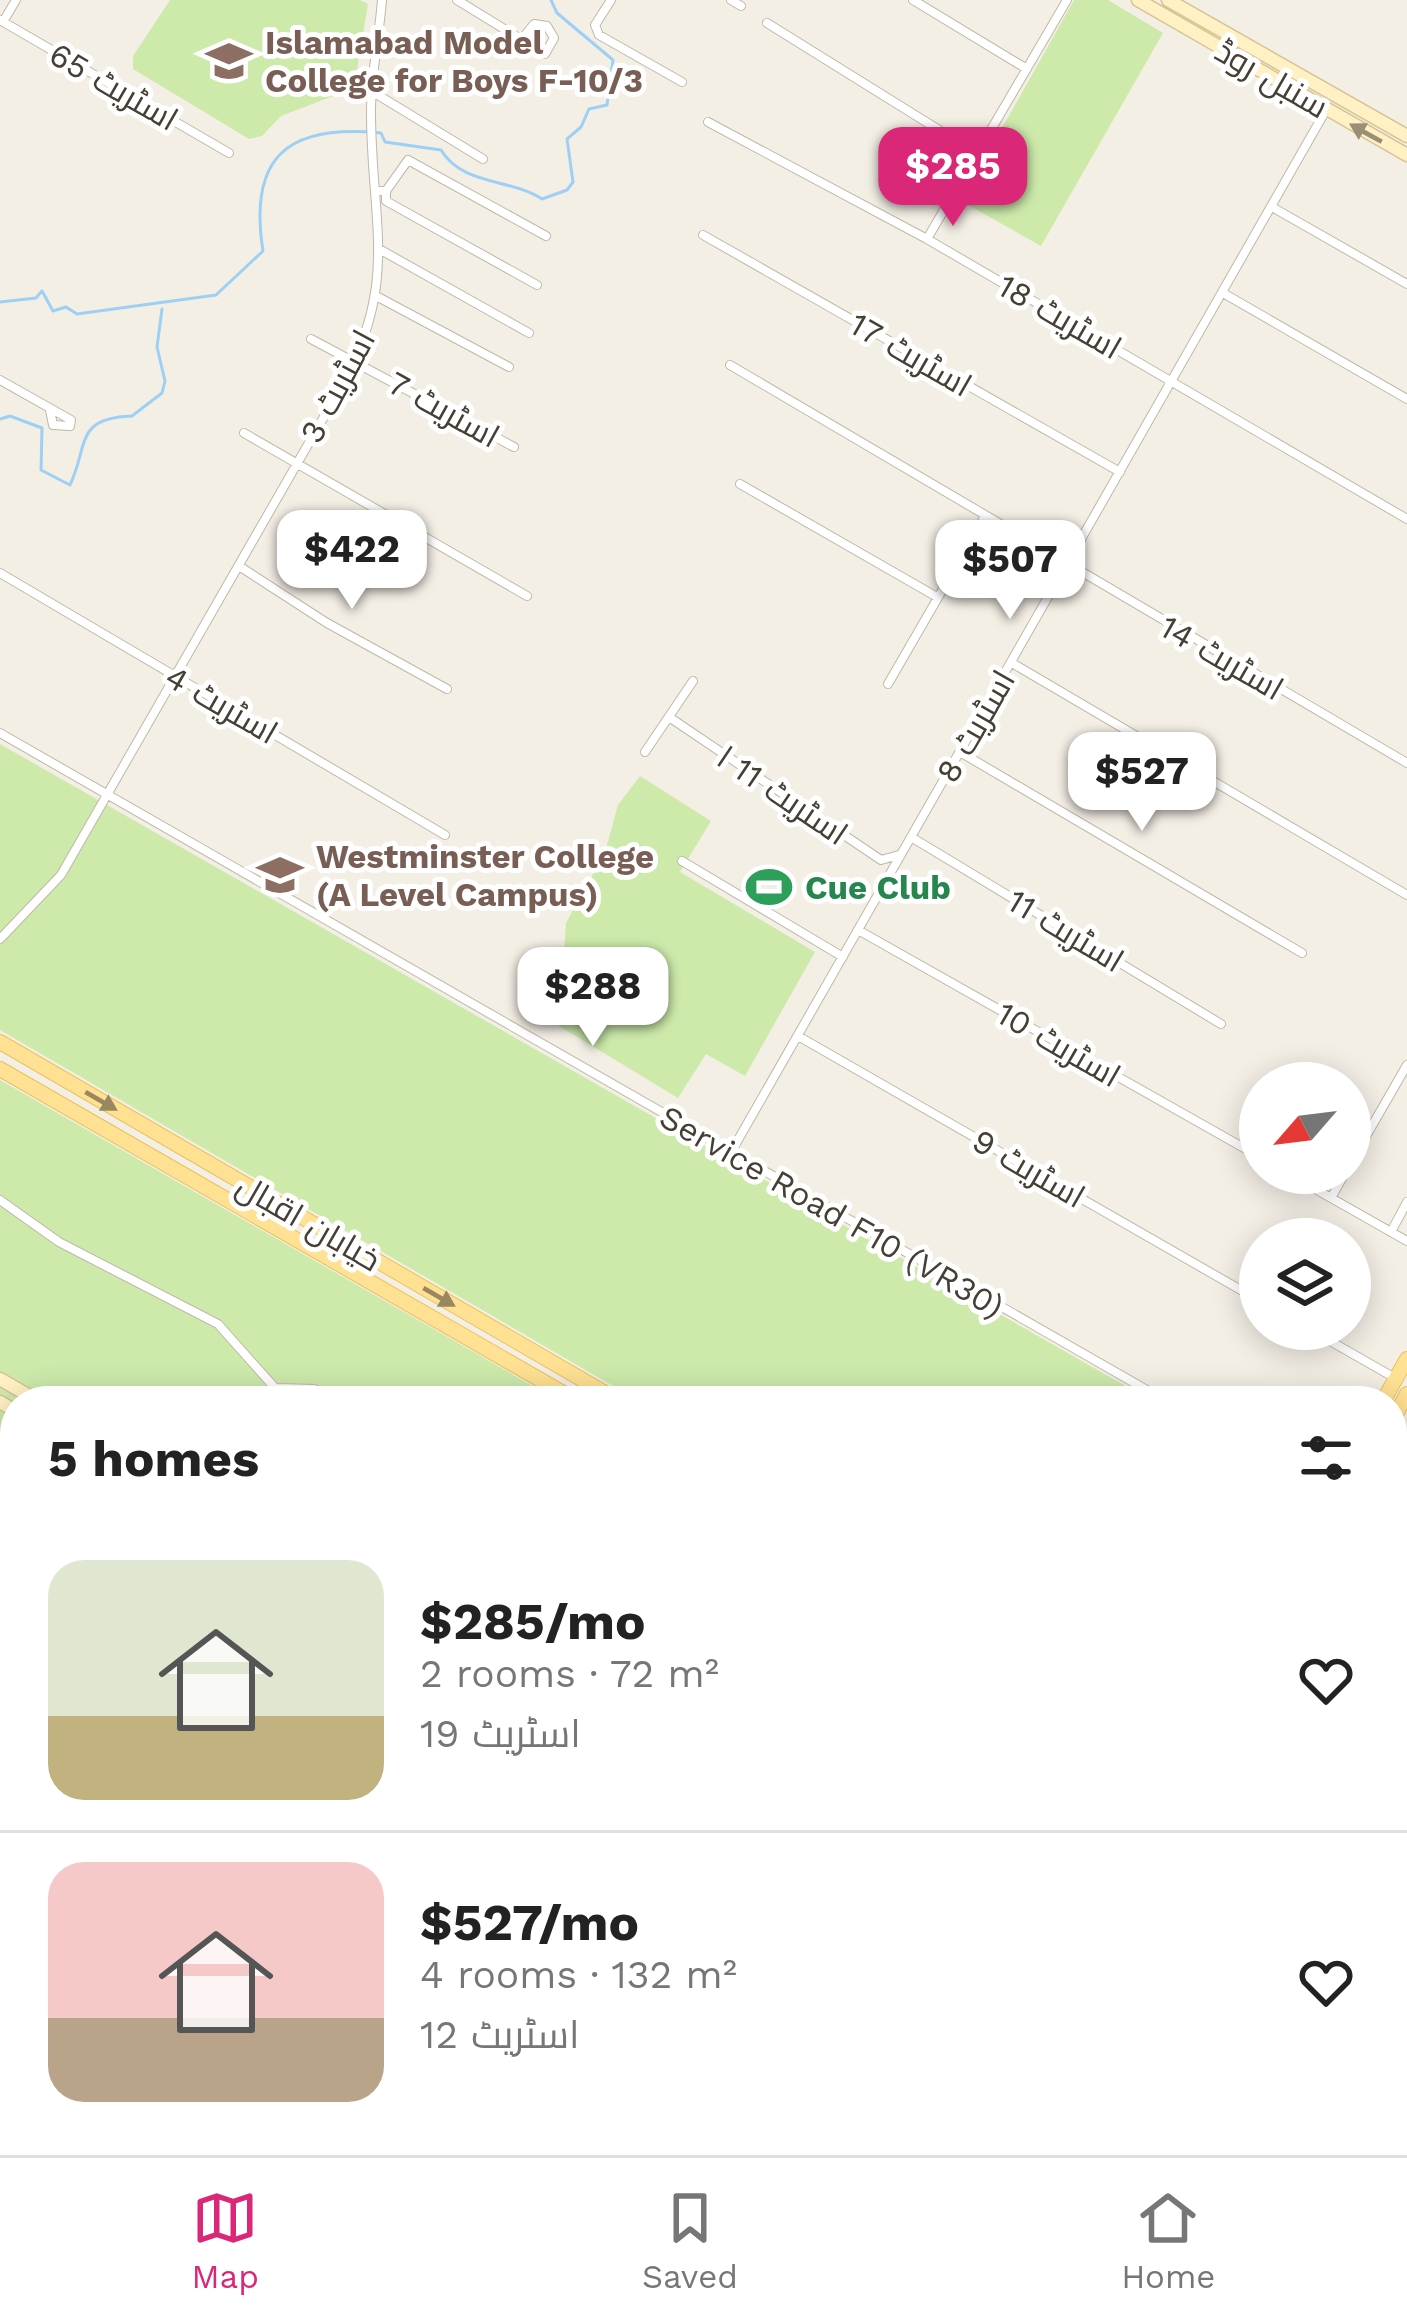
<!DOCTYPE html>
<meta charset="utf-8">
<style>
:root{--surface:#fff;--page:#f6f6f6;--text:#222;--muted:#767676;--line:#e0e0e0;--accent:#db2777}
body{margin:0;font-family:"Work Sans",Cairo,sans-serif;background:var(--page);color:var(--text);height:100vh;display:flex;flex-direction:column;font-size:45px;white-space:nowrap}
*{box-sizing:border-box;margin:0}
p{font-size:39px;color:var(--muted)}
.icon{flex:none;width:66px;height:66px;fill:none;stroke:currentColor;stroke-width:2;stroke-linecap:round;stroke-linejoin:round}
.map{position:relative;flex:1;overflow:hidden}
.drawer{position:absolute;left:0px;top:1386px;width:1407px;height:771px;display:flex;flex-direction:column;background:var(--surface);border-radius:48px 48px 0 0;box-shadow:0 6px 30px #0003}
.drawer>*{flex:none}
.needle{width:78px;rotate:242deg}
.fabs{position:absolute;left:1239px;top:1062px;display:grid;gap:24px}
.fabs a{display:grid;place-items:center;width:132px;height:132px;border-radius:50%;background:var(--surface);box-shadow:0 6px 30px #0003;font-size:60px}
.price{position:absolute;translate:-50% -102px;padding:0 27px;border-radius:24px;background:#fff;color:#222;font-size:39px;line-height:78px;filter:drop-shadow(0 3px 6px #0008)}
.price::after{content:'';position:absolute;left:50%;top:72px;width:36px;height:27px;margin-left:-18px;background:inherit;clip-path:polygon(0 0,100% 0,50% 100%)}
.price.active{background:var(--accent);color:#fff}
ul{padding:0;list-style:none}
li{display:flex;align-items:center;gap:36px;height:300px;padding:0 48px}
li+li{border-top:3px solid var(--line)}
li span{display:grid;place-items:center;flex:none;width:336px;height:240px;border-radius:36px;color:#555}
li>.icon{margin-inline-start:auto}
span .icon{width:144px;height:144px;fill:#fffc;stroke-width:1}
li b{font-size:51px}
h2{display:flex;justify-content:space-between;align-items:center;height:144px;padding:0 48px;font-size:51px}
.tabs{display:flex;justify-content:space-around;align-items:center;height:168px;border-top:3px solid var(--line);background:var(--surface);font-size:33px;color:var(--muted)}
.tabs a{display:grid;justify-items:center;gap:6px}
.tabs .active{color:var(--accent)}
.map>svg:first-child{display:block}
.green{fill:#cdeaab}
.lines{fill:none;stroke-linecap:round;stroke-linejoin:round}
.stream{stroke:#9dd0f4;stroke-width:3}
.street-casing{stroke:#c0b7a7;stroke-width:10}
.secondary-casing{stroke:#d6c492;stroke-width:15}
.primary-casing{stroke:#eac15c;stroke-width:16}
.street{stroke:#fff;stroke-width:8}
.secondary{stroke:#fff1c4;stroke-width:12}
.primary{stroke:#ffe193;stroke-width:14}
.oneway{fill:#998f75}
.oneway2{fill:#99885f}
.labels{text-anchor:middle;stroke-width:10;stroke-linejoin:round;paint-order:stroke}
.education-label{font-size:33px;font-weight:bold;fill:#785e54;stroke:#fff;text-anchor:start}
.street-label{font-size:33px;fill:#463f34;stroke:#fff}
.leisure-label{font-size:33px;font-weight:bold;fill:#27864d;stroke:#fff;text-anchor:start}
</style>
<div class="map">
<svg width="1407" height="2155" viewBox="0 0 1407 2155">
<rect width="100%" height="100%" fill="#f4efe5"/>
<!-- green -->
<path class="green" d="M170,0H360L368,4L354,88L281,116L262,136L249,139L133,69V56Z
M1074,0H1108L1163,33L1041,246L961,201Z
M0,744L1152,1401H639L0,1030Z
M640,776L711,821L680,872L815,952L745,1076L706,1054L678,1098L559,1026L566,923L605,852L618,805Z
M0,1080L559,1401H15V2142H1049L1041,2155H0Z"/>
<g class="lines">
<!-- stream -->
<path class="stream" d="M0,302L36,298L42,291L53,311L66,307L77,314L216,295L263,251C248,156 288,124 381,133L385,142L441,150C463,186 510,178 542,199L567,190L573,182L567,139L581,127L589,109L607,105L613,60L557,13L551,0
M0,419L10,416L42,428L41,470L70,485C89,445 74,418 132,416L162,393L165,381L157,347L162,309"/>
<!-- street casing -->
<g class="street-casing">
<path id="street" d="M457,0L545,54L554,38L547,26L534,24L522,39
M611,0L595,25L599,35L682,82
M731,0L741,6
M913,0L1027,69
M0,20L229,153
M3,22L16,0
M767,23L976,153
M373,92L483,159
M708,122L927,239L1407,519
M376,191H386L408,160L546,236
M386,191V201L537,285
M1272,207L1407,284
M703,235L1120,472
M927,239L1067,0
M379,249L529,333
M1223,293L1407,399
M378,297L509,367
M311,339L514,447
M730,365L1407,763
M0,380L71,420L70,426L53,425L50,410
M244,433L527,596
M740,484L937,597
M239,566L327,623L447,689
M0,573L445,835
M1012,663L1407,895
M888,684L984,518
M669,717L881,860L899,855
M0,733L1166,1401
M645,752L693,681
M960,752L1302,953
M911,837L1221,1024
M682,861L843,957
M858,930L1260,1157
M0,939L61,875L341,387C400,281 371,223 371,112C371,73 379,38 382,0
M798,1036L1260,1301
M730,1154L1326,110
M1350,1164L1407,1065
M1287,1173L1407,1241
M1331,1198L1345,1173
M0,1200L59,1242L218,1324L275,1388L314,1389L341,1401
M1391,1232L1407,1202
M1309,1329L1395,1378
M894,2155L896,2142"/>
</g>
<!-- secondary casing -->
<g class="secondary-casing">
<path id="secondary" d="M1138,0L1407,155
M1168,0L1407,136
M0,1379L38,1401
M0,1402L15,1411
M671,2155L679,2142
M698,2155L706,2142"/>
</g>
<!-- primary casing -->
<g class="primary-casing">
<path id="primary" d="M0,1042L619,1401
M0,1069L577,1401
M1383,1401L1407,1359
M1392,1421L1407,1394
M1392,1560L1407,1534
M1392,1640L1407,1613
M1392,1709L1407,1704
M1392,1813H1407
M1392,1845L1407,1854
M1392,1873L1407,1882
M1392,1902L1398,1919L1392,1944
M1392,1978L1407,1977
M1038,2155L1046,2142
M1084,2155L1093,2142
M1167,2155L1174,2142
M1192,2155L1199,2142"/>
</g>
<!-- street -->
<use href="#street" class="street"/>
<!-- secondary -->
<use href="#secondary" class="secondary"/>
<!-- primary -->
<use href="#primary" class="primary"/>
</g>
<!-- one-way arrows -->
<defs><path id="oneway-solid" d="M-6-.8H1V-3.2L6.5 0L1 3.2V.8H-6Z" transform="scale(3)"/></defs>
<use class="oneway" href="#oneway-solid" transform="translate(1366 133) rotate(-151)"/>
<g class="oneway2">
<use href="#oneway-solid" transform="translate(101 1101) rotate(30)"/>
<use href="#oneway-solid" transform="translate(439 1297) rotate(30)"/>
</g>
<!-- icons -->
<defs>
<g id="university-bare" transform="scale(3.6)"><path d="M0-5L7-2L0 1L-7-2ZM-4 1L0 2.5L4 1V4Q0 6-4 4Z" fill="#8d6e63" stroke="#fff" stroke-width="2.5" paint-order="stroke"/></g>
<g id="stadium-bare" transform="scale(3.6)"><path d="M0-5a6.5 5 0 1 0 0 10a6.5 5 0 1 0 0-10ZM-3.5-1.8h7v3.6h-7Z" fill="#2e9e5b" stroke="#fff" stroke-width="2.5" paint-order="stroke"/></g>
</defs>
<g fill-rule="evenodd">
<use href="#university-bare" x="229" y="61"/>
<use href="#university-bare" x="280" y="875"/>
<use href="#stadium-bare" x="769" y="887"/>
</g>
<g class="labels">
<!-- education labels -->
<g class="education-label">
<text x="265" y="54">Islamabad Model<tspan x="265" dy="38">College for Boys F-10/3</tspan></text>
<text x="316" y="868">Westminster College<tspan x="316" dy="38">(A Level Campus)</tspan></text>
</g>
<!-- street labels -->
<g class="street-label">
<text transform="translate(1272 78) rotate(30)" y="12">سنبل روڈ</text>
<text transform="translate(114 86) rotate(30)" y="12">اسٹریٹ 65</text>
<text transform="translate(1060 316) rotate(30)" y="12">اسٹریٹ 18</text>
<text transform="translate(911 354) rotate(30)" y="12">اسٹریٹ 17</text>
<text transform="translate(337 386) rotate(-62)" y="12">اسٹریٹ 3</text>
<text transform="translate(444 409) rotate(29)" y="12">اسٹریٹ 7</text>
<text transform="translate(1222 657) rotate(30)" y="12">اسٹریٹ 14</text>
<text transform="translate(222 704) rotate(30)" y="12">اسٹریٹ 4</text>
<text transform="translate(975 726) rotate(-60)" y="12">اسٹریٹ 8</text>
<text transform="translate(783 795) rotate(34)" y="12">اسٹریٹ 11 ا</text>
<text transform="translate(1066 930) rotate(31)" y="12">اسٹریٹ 11</text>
<text transform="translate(1059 1044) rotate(30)" y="12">اسٹریٹ 10</text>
<text transform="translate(1029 1168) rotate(30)" y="12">اسٹریٹ 9</text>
<text transform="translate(832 1211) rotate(30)" y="12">Service Road F10 (VR30)</text>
<text transform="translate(309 1222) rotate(30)" y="12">خیابان اقبال</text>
</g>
<!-- leisure labels -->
<g class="leisure-label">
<text x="805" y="899">Cue Club</text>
</g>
</g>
</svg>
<div class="fabs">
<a><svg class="needle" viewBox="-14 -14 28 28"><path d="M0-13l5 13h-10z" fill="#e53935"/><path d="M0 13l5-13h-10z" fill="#767676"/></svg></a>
<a><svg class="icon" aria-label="layers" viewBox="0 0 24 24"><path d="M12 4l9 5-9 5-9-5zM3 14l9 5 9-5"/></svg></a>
</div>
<b class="price active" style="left:953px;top:229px">$285</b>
<b class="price" style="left:352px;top:612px">$422</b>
<b class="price" style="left:1010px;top:622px">$507</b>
<b class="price" style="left:1142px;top:834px">$527</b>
<b class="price" style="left:593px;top:1049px">$288</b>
<section class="drawer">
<h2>5 homes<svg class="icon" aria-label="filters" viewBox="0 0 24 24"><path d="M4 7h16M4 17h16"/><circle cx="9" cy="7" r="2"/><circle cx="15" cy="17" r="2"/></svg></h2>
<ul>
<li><span style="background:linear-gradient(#dfe7d0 65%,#c2b280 0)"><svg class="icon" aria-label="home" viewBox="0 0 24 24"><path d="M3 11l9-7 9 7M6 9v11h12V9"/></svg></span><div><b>$285/mo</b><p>2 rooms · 72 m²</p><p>اسٹریٹ 19</p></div><svg class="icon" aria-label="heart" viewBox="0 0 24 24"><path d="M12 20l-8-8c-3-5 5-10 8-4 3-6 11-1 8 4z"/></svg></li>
<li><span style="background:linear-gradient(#f6c9c9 65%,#b9a48a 0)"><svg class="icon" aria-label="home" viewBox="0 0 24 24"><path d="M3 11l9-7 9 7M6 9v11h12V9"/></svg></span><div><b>$527/mo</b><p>4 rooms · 132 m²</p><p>اسٹریٹ 12</p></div><svg class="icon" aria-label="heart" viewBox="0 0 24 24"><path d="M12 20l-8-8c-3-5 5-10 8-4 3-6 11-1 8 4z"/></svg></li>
</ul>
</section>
</div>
<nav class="tabs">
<a class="active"><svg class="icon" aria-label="map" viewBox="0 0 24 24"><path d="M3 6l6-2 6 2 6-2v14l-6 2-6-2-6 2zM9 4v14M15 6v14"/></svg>Map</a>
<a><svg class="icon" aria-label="saved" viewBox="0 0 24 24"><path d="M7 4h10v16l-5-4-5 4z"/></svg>Saved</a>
<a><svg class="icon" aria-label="home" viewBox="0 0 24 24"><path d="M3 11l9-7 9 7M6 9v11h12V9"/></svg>Home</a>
</nav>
